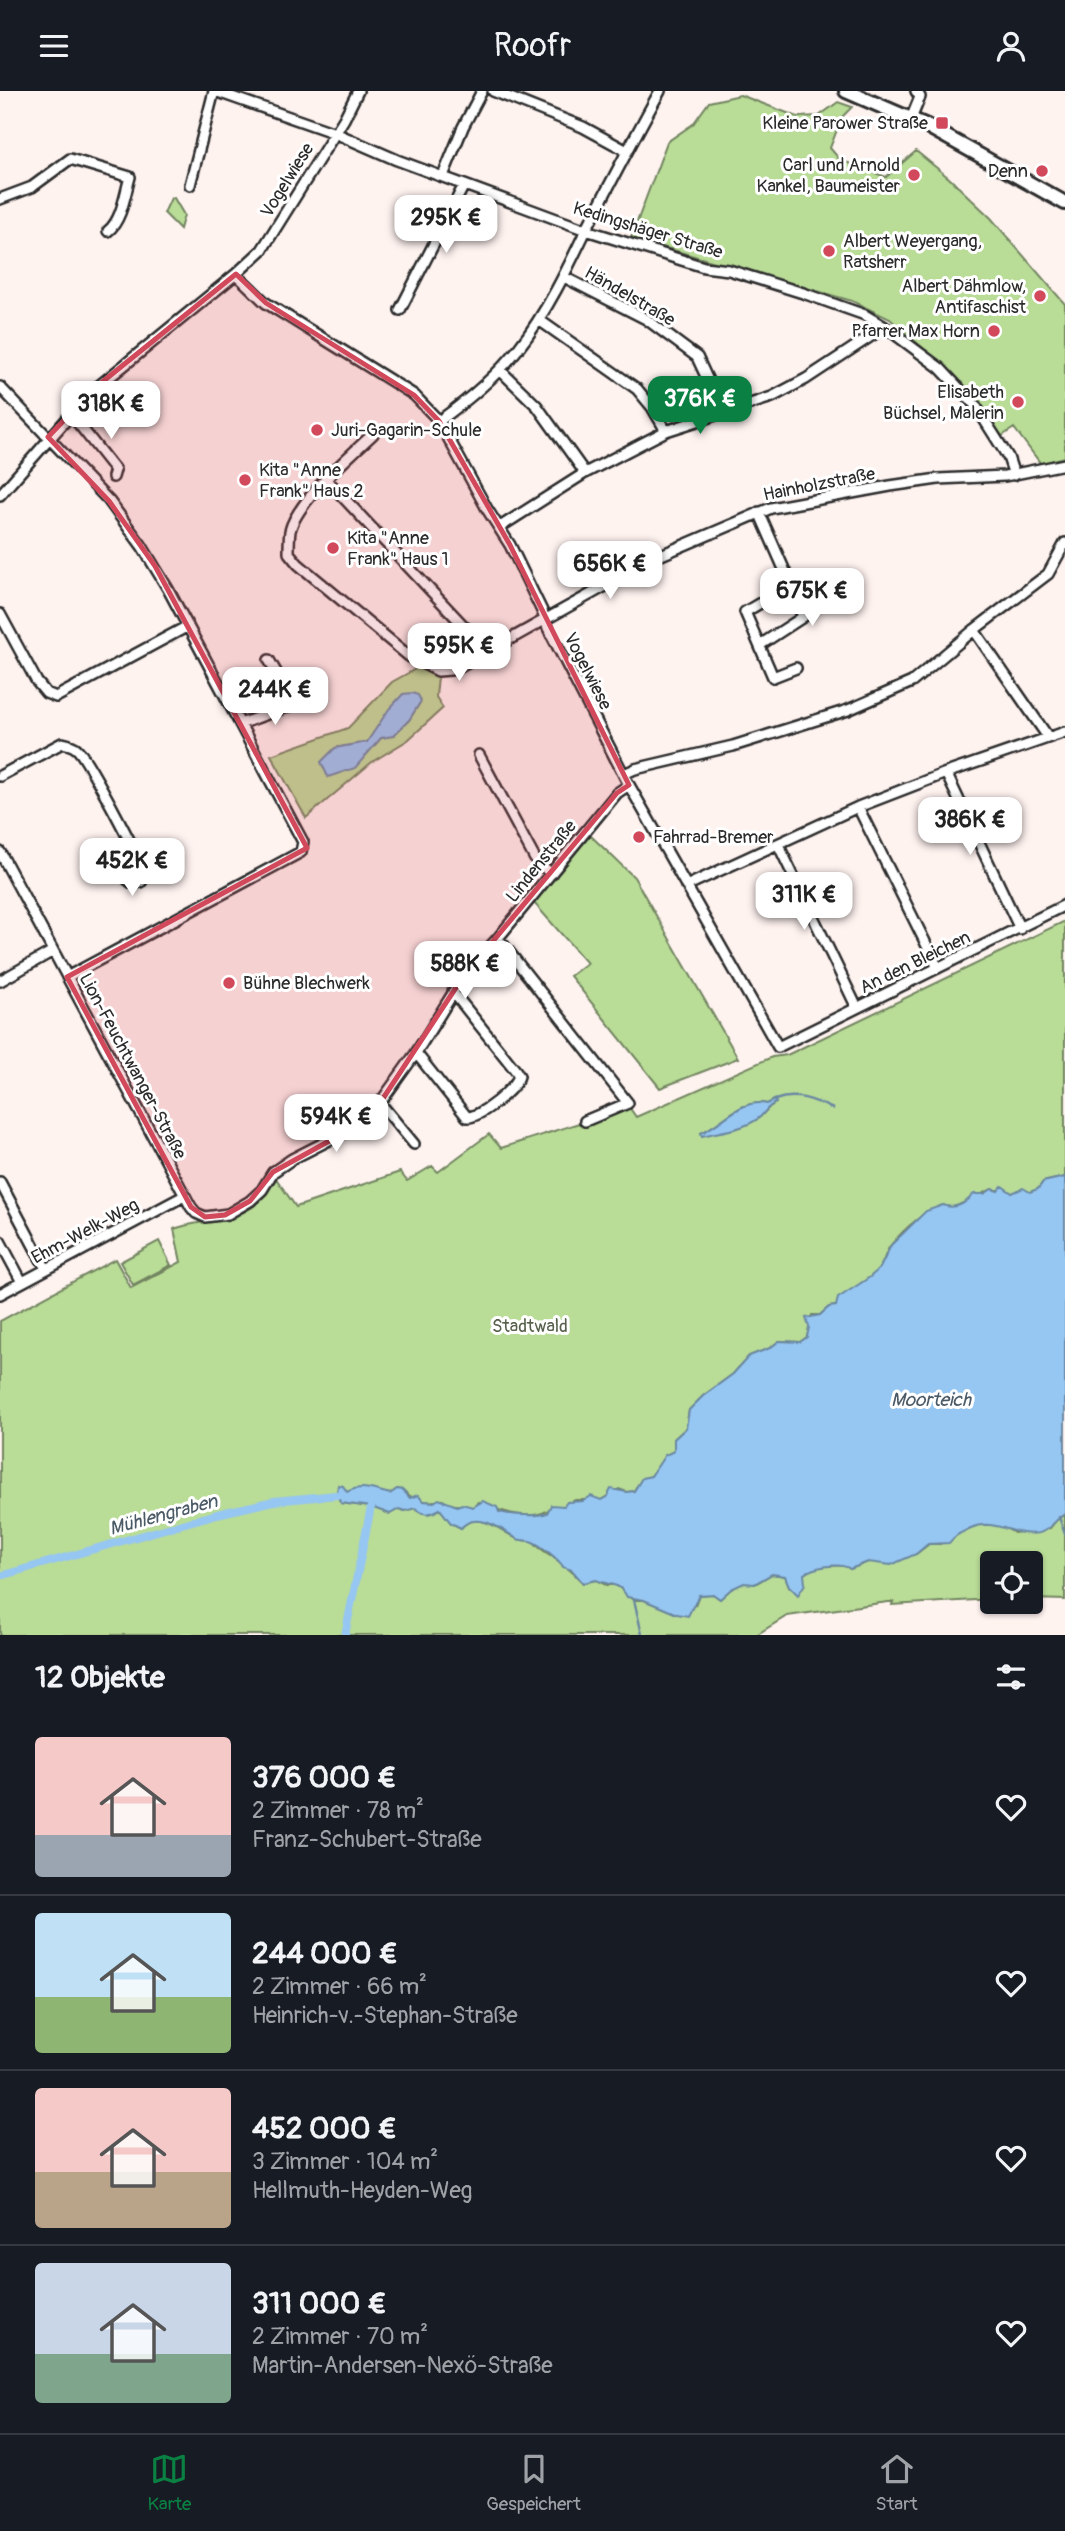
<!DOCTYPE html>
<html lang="de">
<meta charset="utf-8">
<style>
:root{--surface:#171b24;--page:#242831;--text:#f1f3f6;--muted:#9ea1a6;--line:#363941;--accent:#0b8043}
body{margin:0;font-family:Pangolin,sans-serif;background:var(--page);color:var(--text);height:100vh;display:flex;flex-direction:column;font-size:26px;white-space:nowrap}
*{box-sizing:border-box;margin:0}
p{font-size:23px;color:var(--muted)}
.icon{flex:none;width:38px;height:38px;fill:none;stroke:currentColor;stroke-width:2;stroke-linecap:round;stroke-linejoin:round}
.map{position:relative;height:1544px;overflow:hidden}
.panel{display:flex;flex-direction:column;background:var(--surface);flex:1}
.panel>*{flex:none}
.tools{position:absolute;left:980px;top:1460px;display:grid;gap:14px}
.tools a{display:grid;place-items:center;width:63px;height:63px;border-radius:7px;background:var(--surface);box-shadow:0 2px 5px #0004;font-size:35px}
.price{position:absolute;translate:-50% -60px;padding:0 16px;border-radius:14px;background:#fff;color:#222;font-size:23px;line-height:46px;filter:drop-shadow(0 2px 4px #0008)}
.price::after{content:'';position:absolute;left:50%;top:42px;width:21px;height:16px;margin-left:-10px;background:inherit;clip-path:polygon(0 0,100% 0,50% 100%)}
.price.selected{background:var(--accent);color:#fff}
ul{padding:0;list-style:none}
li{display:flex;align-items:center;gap:21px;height:175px;padding:0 35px}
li+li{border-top:2px solid var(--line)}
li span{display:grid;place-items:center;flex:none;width:196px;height:140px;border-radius:7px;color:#555}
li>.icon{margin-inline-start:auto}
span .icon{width:84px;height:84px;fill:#fffc;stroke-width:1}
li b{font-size:30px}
h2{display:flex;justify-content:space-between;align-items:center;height:84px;padding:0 35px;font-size:30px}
header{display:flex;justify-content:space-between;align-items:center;height:91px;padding:0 35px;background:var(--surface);font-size:32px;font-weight:600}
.dock{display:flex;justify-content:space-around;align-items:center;height:98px;border-top:2px solid var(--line);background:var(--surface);font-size:19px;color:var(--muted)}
.dock a{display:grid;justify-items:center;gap:4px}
.dock .selected{color:var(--accent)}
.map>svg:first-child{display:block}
.green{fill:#b9dc97;stroke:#728461;stroke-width:2;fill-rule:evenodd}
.water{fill:#96c6f2;stroke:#6b88a2;stroke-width:2}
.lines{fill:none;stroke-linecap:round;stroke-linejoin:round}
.stream{stroke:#6b88a2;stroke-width:2.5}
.canal{stroke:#96c6f2;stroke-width:8}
.minor-casing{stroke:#2b2b2b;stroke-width:14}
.secondary-casing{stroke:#2b2b2b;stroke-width:18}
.minor{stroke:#fff;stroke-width:9}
.secondary{stroke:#fff;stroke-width:12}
.marked{fill:#d1495b;fill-opacity:0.2;stroke:#d1495b;stroke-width:5;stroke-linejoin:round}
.poi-dot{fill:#d1495b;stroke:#fff;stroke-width:2.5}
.labels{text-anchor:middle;stroke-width:6;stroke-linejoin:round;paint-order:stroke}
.poi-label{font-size:18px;fill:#2b2b2b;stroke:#fff;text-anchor:end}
.street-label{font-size:18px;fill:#2b2b2b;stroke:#fff}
.park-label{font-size:18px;fill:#56604b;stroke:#fff}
.water-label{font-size:19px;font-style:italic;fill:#4b5a67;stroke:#fff}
</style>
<header><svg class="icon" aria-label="menu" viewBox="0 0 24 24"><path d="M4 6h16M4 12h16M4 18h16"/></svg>Roofr<svg class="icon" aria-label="person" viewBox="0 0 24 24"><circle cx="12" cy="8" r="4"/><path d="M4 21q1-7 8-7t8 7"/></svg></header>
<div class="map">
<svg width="1065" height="1544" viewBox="0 0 1065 1544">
<rect width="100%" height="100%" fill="#fff3f0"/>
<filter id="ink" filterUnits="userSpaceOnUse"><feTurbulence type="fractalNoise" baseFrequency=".0143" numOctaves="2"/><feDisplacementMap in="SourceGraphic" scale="14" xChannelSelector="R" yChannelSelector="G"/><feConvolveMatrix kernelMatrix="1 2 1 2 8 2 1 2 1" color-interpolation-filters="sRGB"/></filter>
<g filter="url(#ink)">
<!-- green -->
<path class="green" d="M740,4L798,26L819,25L838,11L852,16L842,26L830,57L840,69L886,86L916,60L949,87L991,127L1065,213V366L1041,373L1014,337L1002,345L978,312L942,274L890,228L852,210L631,147L667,51L693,33L709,11Z
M171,107H174L184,124L180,138L164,122Z
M419,576L438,585L436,606L443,617L408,649L372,671L306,727L271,664L348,637L392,591ZM421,610L409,629L393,644L381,647L370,659L335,657L367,651L379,635Z
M590,744L634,786L738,967L660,997L570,885L587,872L534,812Z
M1065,830V1086L1043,1091L1038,1098L1030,1101L1012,1102L992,1098L959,1114L950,1117L943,1114C922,1122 905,1137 891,1154C885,1161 884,1172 878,1179C865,1194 847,1198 836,1215L829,1216L820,1224H812L807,1246L800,1251L779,1250L770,1257L749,1265L733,1283L703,1305L689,1319L686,1337L674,1348V1360C662,1366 660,1377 651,1385C644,1392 638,1390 634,1400L627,1401L619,1398L601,1409H575L565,1415H554C535,1433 500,1421 479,1411L473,1416L447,1413L443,1409C427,1412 414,1411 403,1399L397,1398L390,1403L361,1398L347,1401L338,1395L337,1404L341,1412L371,1416L390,1423L399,1418L405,1420L415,1417C425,1424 429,1424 440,1418L451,1432L461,1437C476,1419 500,1438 515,1447C520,1450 526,1449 531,1450C536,1451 536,1455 540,1457C556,1468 570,1477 583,1492L596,1489L606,1494H616L634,1509H644L677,1523L695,1514L699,1504L713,1503L720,1508L731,1498L745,1491L755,1493L772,1483L785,1485L789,1495L813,1476L845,1474L850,1478L868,1471L916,1463L929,1453H940L957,1442L977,1434H1001L1014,1442L1050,1437L1059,1426L1065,1423V1509L1031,1508V1472H992V1508L892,1514L893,1511H888L787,1525L756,1544H0V1230L115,1168L131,1197L181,1171L174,1138C202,1127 244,1132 264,1105C268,1099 270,1091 275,1086L296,1116L400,1081L407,1090L432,1075L438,1081L489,1043L501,1057L629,1016L636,1026L772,966L787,964ZM774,1009L775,1012C767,1016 766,1021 760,1026C742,1040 721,1039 701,1042C724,1032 740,1007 767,1013Z
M159,1150L171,1174L133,1194L120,1171Z"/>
<!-- water -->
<path class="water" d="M412,602L418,604L421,610L409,629L393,645L381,647L355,677L328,686L321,671L335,657L367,651L389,618L403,603Z
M775,1009L776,1012C767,1015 766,1021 760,1026C744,1039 721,1040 702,1045L701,1042C724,1032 740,1007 767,1013Z
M1065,1086V1423C1055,1428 1051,1439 1039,1442C1014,1447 995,1426 971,1437C961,1442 956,1443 949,1452L928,1453L916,1463L891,1474L868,1471L850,1478C840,1471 813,1476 804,1483L805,1493L798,1504L789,1495L785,1485L772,1483L754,1493L744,1492L731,1498L720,1508L713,1503L699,1504L688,1525L677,1523L644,1509L627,1506C619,1490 611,1496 596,1489L583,1492L572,1479L563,1476C560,1469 537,1451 530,1450C524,1449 519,1450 514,1446C501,1437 475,1420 461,1437L451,1432L440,1418C429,1424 425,1425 415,1417L405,1420L399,1418L390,1423L371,1416L341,1412L337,1404L338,1394L343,1395L347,1401C361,1393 375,1399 390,1403L397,1398L403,1399L410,1407L418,1404L423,1410L434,1411L439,1408L457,1415L462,1413L473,1416L483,1410L497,1416L499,1421C511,1424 537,1426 547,1422L551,1414L564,1415L567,1411L583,1410L591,1405L601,1409L607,1406L611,1398L627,1401L634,1400L642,1387L651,1385L665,1364L674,1360V1348L686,1337L689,1319L703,1305L733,1283L749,1265L770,1257L779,1250L800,1251L807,1246L809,1236L806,1227L820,1224L829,1216L836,1215L838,1207L870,1186L880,1177L891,1154L926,1120L943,1114C955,1119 966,1112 974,1103H984L992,1098L998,1100L1002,1095L1012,1102L1023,1097L1030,1101L1038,1098L1043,1091Z"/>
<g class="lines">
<!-- stream -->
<path class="stream" d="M775,1009C796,1001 814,1009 833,1018
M1059,1426L1065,1443
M634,1509L642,1543"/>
<!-- canal -->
<path class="canal" d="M0,1485L217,1423L274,1410L337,1404
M345,1544L371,1416"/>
<!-- minor casing -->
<g class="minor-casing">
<path id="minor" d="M215,0L335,42L397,69L586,139L704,176L729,179L803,202L865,224L885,236L940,277L975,314L1008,366L1014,384
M493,0L583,36L627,60
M911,28L920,6L916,0
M443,85L463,36L482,0
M190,94L214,0
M0,108L32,96L70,68L130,86C125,103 122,129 108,140
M236,183L266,212L414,304L439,330L487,418L510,454L542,520L548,537L629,694L778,956L1065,814
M564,186L646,228L697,266L723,322
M400,219L464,94
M539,229L637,298L652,316L666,340
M500,279L537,315L585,382
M0,296L109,410L142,455L168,498L303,751L301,761L67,886
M70,322L115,379L113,386
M439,330C468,309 496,286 518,258C547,221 567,179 587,137C611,91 635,45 660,0
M373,343C350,365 297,410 290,440C289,447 289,455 289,462L298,473L410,566L438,580L450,579L462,575L661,464L771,417L890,395L938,388L1005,385L1065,373
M326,388L477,549L487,563
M0,404L89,303L236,183L262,159L344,28L358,0
M759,421L791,494L745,521L773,586L796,577
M500,436L585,382L666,340L772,306L806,288L885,236
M0,523L37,591L46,602L56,606L188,535
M974,539L1048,646
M760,554L803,526L791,494
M269,569L295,613
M240,633L300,611
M479,664L535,768L551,783
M946,682L1020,838
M624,683L635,678L733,655L848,619L912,591L974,539L1048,483L1065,452
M0,685L62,652C67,653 73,654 77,658C86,665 145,776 145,785L141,791L132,792L127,788L125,782L138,765
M858,716L938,877
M778,753L857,917
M0,761L191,1116L196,1122L205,1126L228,1123L250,1110L262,1099L273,1081L292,1068L351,1038L380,1012L416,962L463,886L498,847L617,702L629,694
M686,795L858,716L946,682L1065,641
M498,847L628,1012L585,1030
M0,890L53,860
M416,962L467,1026C480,1027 516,997 519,985L516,980L453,901
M380,1012L414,1053
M0,1091L46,1178
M0,1150L22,1191
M0,1203L184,1105"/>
</g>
<!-- secondary casing -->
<g class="secondary-casing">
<path id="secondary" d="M846,0L927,35L1065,112"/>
</g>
<!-- minor -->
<use href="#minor" class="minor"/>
<!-- secondary -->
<use href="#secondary" class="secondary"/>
</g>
</g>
<!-- marked area -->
<path class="marked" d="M236,183L266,212L414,304L439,330L510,454L629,694L617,702L463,886L380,1012L351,1038L273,1081L250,1110L225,1124L205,1126L191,1116L67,886L307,757L155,475L109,410L48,346L96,296Z"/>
<!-- markers -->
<g class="poi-dot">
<rect x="935" y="25" width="14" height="14" rx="3.5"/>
<circle cx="1042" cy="80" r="7"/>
<circle cx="914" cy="84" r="7"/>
<circle cx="829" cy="160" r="7"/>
<circle cx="1040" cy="205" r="7"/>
<circle cx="994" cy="240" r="7"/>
<circle cx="1018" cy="311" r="7"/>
<circle cx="317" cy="339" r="7"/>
<circle cx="245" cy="389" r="7"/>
<circle cx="333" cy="457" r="7"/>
<circle cx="639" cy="746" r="7"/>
<circle cx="229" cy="892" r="7"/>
</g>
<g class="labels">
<!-- poi labels -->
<g class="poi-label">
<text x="928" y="38">Kleine Parower Straße</text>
<text x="900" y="80">Carl und Arnold<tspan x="900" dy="21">Kankel, Baumeister</tspan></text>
<text x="1028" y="86">Denn</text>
<text x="843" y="156" text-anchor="start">Albert Weyergang,<tspan x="843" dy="21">Ratsherr</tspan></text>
<text x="1026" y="201">Albert Dähmlow,<tspan x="1026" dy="21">Antifaschist</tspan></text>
<text x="980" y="246">Pfarrer Max Horn</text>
<text x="1004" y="307">Elisabeth<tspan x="1004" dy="21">Büchsel, Malerin</tspan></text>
<text x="331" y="345" text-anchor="start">Juri-Gagarin-Schule</text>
<text x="259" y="385" text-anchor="start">Kita "Anne<tspan x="259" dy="21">Frank" Haus 2</tspan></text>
<text x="347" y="453" text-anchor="start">Kita "Anne<tspan x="347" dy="21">Frank" Haus 1</tspan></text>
<text x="653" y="752" text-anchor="start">Fahrrad-Bremer</text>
<text x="243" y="898" text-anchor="start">Bühne Blechwerk</text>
</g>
<!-- street labels -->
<g class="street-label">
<text transform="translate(287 89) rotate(-58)" y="6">Vogelwiese</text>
<text transform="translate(648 139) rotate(17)" y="6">Kedingshäger Straße</text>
<text transform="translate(630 205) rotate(30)" y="6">Händelstraße</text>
<text transform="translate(819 393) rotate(-11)" y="6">Hainholzstraße</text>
<text transform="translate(588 580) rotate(63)" y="6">Vogelwiese</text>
<text transform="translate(541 770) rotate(-51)" y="6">Lindenstraße</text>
<text transform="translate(915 871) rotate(-26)" y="6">An den Bleichen</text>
<text transform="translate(133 975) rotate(62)" y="6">Lion-Feuchtwanger-Straße</text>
<text transform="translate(85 1140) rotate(-28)" y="6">Ehm-Welk-Weg</text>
</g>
<!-- park labels -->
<g class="park-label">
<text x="530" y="1241">Stadtwald</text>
</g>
<!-- water labels -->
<g class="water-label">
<text x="931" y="1315">Moorteich</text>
<text transform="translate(163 1423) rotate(-15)" y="7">Mühlengraben</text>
</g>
</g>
</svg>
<div class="tools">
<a><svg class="icon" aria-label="locate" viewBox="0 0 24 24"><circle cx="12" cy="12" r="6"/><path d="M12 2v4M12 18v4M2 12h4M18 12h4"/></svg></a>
</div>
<b class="price" style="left:446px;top:164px">295K €</b>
<b class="price selected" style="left:700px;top:345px">376K €</b>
<b class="price" style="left:111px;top:350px">318K €</b>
<b class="price" style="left:610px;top:510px">656K €</b>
<b class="price" style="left:812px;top:537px">675K €</b>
<b class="price" style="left:459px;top:592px">595K €</b>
<b class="price" style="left:275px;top:636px">244K €</b>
<b class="price" style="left:970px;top:766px">386K €</b>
<b class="price" style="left:132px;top:807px">452K €</b>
<b class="price" style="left:804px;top:841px">311K €</b>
<b class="price" style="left:465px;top:910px">588K €</b>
<b class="price" style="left:336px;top:1063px">594K €</b>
</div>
<section class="panel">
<h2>12 Objekte<svg class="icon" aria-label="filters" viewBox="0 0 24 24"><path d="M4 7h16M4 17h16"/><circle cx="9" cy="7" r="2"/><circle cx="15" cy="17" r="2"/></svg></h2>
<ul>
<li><span style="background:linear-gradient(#f6c9c9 70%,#9aa5b1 0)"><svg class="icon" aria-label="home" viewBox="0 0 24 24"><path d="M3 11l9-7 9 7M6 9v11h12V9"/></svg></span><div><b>376 000 €</b><p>2 Zimmer · 78 m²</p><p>Franz-Schubert-Straße</p></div><svg class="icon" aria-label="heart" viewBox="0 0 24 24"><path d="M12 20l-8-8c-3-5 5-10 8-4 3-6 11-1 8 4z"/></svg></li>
<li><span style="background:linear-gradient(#bfe0f5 60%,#8fb573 0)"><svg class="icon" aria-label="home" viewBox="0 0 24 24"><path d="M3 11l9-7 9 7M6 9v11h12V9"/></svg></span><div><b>244 000 €</b><p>2 Zimmer · 66 m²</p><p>Heinrich-v.-Stephan-Straße</p></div><svg class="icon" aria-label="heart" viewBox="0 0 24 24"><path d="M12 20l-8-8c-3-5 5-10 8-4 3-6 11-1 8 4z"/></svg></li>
<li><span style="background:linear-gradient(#f6c9c9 60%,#b9a48a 0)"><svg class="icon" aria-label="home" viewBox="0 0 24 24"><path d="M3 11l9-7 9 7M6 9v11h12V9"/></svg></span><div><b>452 000 €</b><p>3 Zimmer · 104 m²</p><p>Hellmuth-Heyden-Weg</p></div><svg class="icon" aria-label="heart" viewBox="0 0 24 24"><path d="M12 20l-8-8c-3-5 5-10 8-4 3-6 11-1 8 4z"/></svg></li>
<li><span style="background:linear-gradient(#c9d6e8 65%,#7fa58c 0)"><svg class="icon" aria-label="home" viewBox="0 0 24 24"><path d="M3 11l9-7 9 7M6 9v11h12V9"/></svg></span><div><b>311 000 €</b><p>2 Zimmer · 70 m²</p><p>Martin-Andersen-Nexö-Straße</p></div><svg class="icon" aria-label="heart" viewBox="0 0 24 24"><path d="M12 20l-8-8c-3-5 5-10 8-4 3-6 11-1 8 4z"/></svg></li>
</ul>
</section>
<nav class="dock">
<a class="selected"><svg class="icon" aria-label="map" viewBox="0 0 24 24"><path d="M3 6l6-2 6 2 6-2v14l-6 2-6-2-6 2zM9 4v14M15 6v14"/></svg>Karte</a>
<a><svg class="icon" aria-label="saved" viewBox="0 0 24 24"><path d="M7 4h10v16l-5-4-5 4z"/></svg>Gespeichert</a>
<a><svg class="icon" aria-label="home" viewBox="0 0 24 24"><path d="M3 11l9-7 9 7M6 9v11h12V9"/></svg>Start</a>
</nav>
